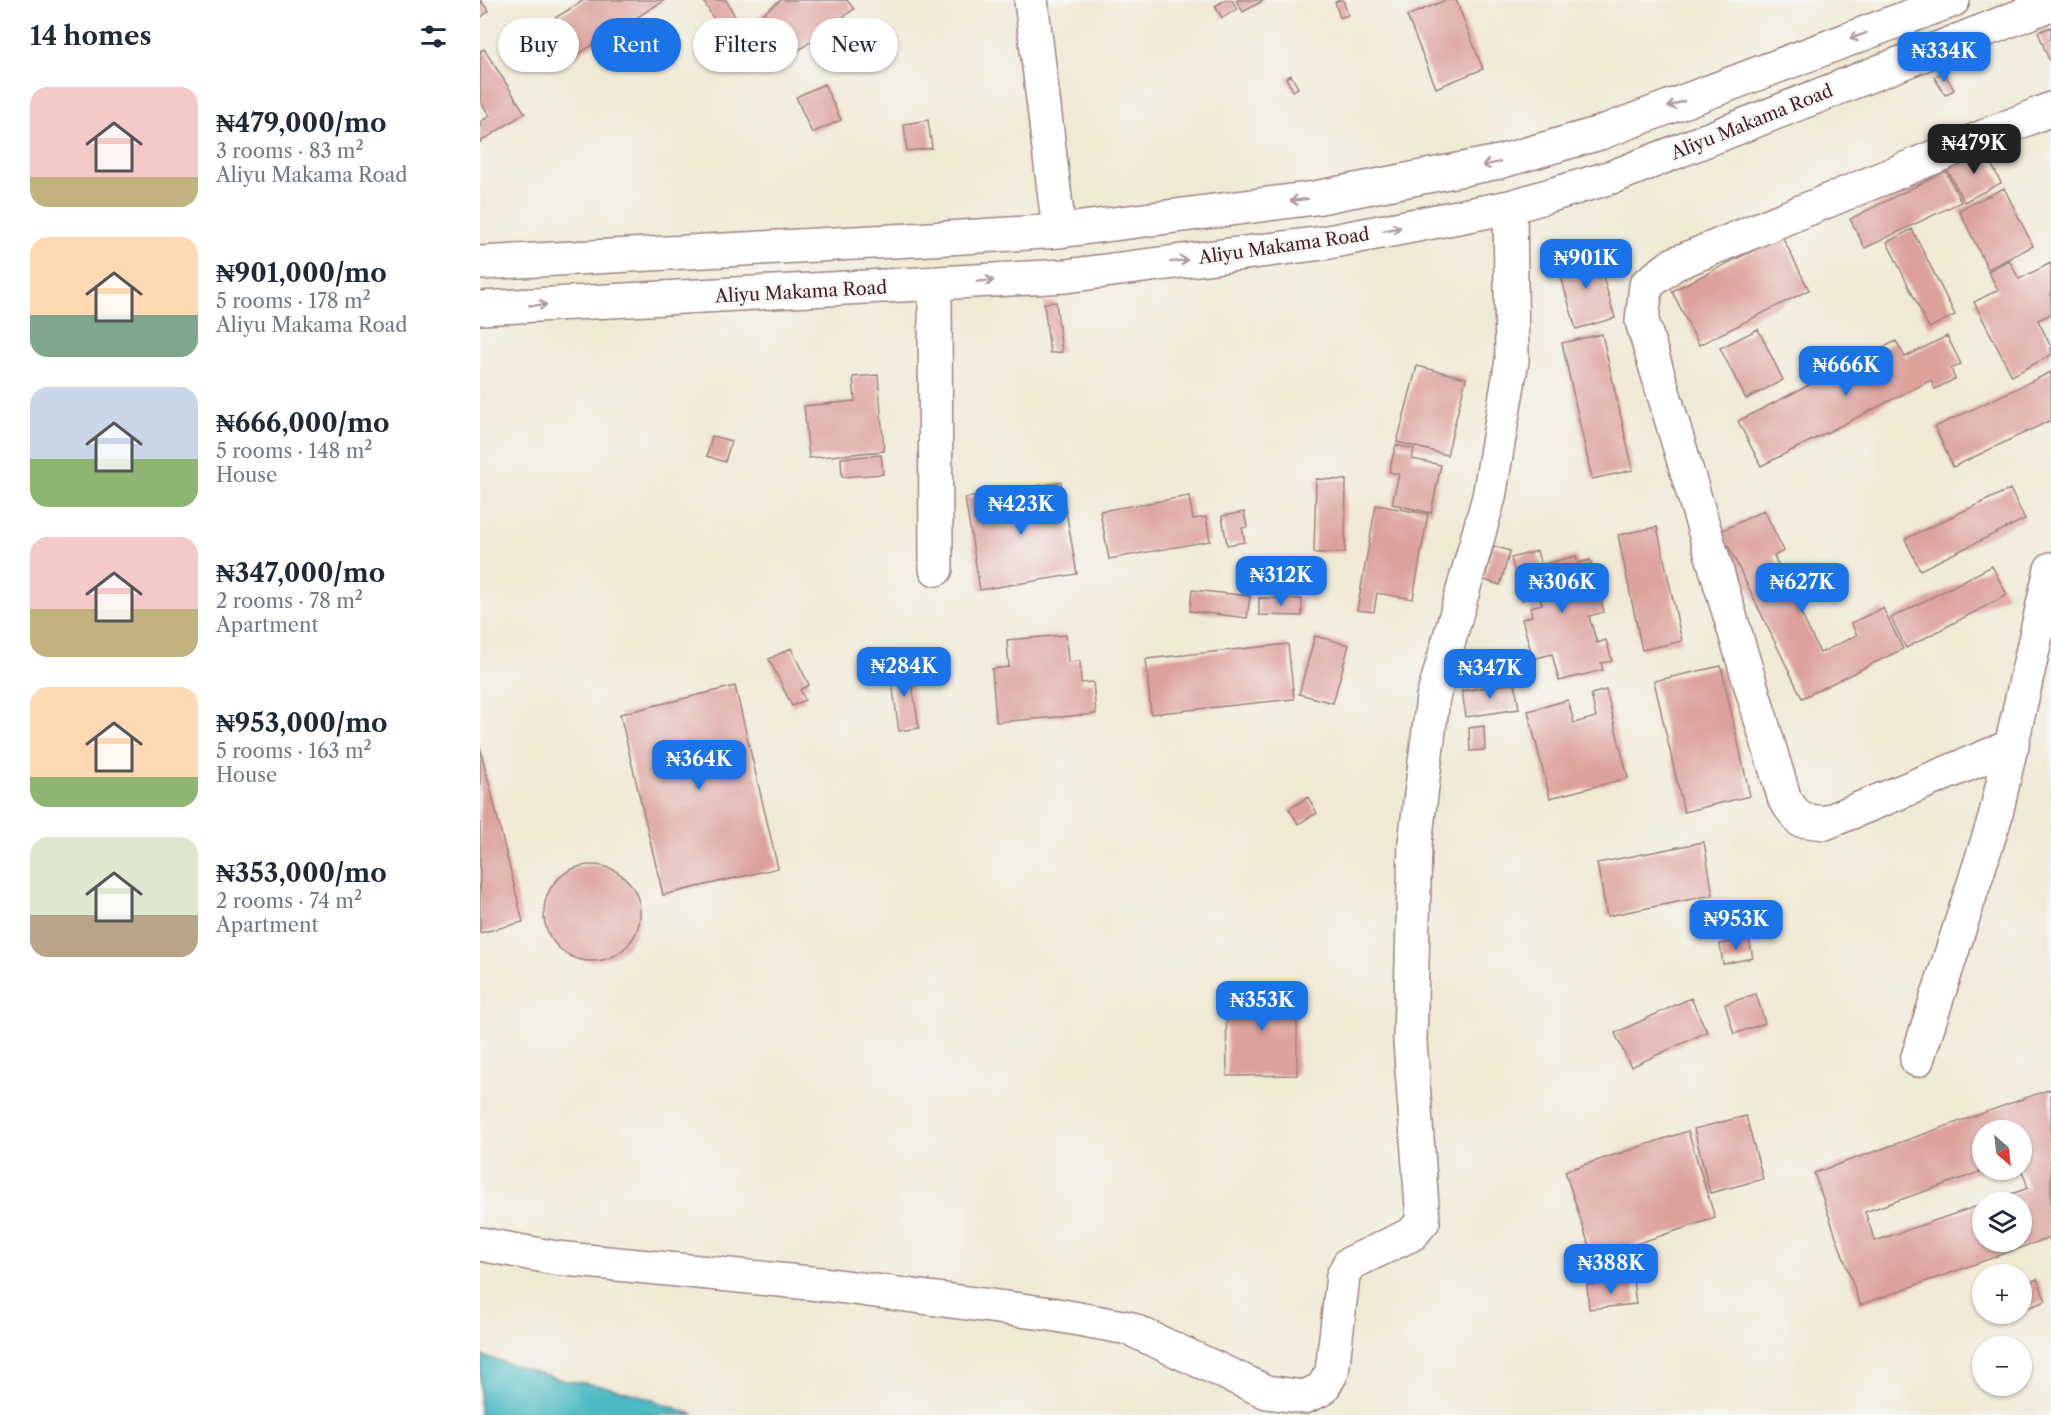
<!DOCTYPE html>
<meta charset="utf-8">
<style>
:root{--surface:#fff;--page:#f2f2f3;--text:#1f2937;--muted:#747a83;--accent:#1a73e8}
body{margin:0;font-family:"Libre Caslon Text",serif;background:var(--page);color:var(--text);height:100vh;display:flex;flex-direction:column;font-size:22px;white-space:nowrap}
*{box-sizing:border-box;margin:0}
p{font-size:20px;color:var(--muted)}
.icon{flex:none;width:33px;height:33px;fill:none;stroke:currentColor;stroke-width:2;stroke-linecap:round;stroke-linejoin:round}
.map{position:relative;flex:1;overflow:hidden}
.drawer{display:flex;flex-direction:column;background:var(--surface);width:480px}
.drawer>*{flex:none}
.guide{position:absolute;left:18px;top:18px;width:570px;height:54px;display:flex;gap:12px}
.needle{width:39px;rotate:152deg}
.fabs{position:absolute;left:1492px;top:1120px;display:grid;gap:12px}
.fabs a{display:grid;place-items:center;width:60px;height:60px;border-radius:50%;background:var(--surface);box-shadow:0 2px 4px #0004;font-size:30px}
.price{position:absolute;translate:-50% -51px;padding:0 14px;border-radius:12px;background:var(--accent);color:#fff;font-size:20px;line-height:39px;filter:drop-shadow(0 2px 3px #0008)}
.price::after{content:'';position:absolute;left:50%;top:36px;width:18px;height:14px;margin-left:-9px;background:inherit;clip-path:polygon(0 0,100% 0,50% 100%)}
.price.active{background:#222;color:#fff}
ul{padding:0;list-style:none}
li{display:flex;align-items:center;gap:18px;height:150px;padding:0 30px}
li span{display:grid;place-items:center;flex:none;width:168px;height:120px;border-radius:18px;color:#555}
li>.icon{margin-inline-start:auto}
span .icon{width:72px;height:72px;fill:#fffc;stroke-width:1}
li b{font-size:26px}
h2{display:flex;justify-content:space-between;align-items:center;height:72px;padding:0 30px;font-size:26px}
.chip{padding:0 21px;border-radius:27px;background:var(--surface);box-shadow:0 2px 4px #0004;font-size:21px;line-height:54px}
.chip.active{background:var(--accent);color:#fff}
main{display:flex;flex:1;min-height:0}
.map>svg:first-child{display:block}
.water{fill:#4bbac3;stroke:#4a6c77;stroke-width:1.5}
.building{fill:#dda19c;fill-rule:evenodd}
.lines{fill:none;stroke-linecap:round;stroke-linejoin:round}
.minor-casing{stroke:#9d8480;stroke-width:36}
.minor{stroke:#fff;stroke-width:33}
.oneway{stroke:#ae9aa0}
.labels{text-anchor:middle;stroke-width:5;stroke-linejoin:round;paint-order:stroke}
.street-label{font-size:18px;fill:#4a1f2b;stroke:#f6f6f2}
</style>
<main>
<section class="drawer">
<h2>14 homes<svg class="icon" aria-label="filters" viewBox="0 0 24 24"><path d="M4 7h16M4 17h16"/><circle cx="9" cy="7" r="2"/><circle cx="15" cy="17" r="2"/></svg></h2>
<ul>
<li><span style="background:linear-gradient(#f6c9c9 75%,#c2b280 0)"><svg class="icon" aria-label="home" viewBox="0 0 24 24"><path d="M3 11l9-7 9 7M6 9v11h12V9"/></svg></span><div><b>₦479,000/mo</b><p>3 rooms · 83 m²</p><p>Aliyu Makama Road</p></div></li>
<li><span style="background:linear-gradient(#ffd9b3 65%,#7fa58c 0)"><svg class="icon" aria-label="home" viewBox="0 0 24 24"><path d="M3 11l9-7 9 7M6 9v11h12V9"/></svg></span><div><b>₦901,000/mo</b><p>5 rooms · 178 m²</p><p>Aliyu Makama Road</p></div></li>
<li><span style="background:linear-gradient(#c9d6e8 60%,#8fb573 0)"><svg class="icon" aria-label="home" viewBox="0 0 24 24"><path d="M3 11l9-7 9 7M6 9v11h12V9"/></svg></span><div><b>₦666,000/mo</b><p>5 rooms · 148 m²</p><p>House</p></div></li>
<li><span style="background:linear-gradient(#f6c9c9 60%,#c2b280 0)"><svg class="icon" aria-label="home" viewBox="0 0 24 24"><path d="M3 11l9-7 9 7M6 9v11h12V9"/></svg></span><div><b>₦347,000/mo</b><p>2 rooms · 78 m²</p><p>Apartment</p></div></li>
<li><span style="background:linear-gradient(#ffd9b3 75%,#8fb573 0)"><svg class="icon" aria-label="home" viewBox="0 0 24 24"><path d="M3 11l9-7 9 7M6 9v11h12V9"/></svg></span><div><b>₦953,000/mo</b><p>5 rooms · 163 m²</p><p>House</p></div></li>
<li><span style="background:linear-gradient(#dfe7d0 65%,#b9a48a 0)"><svg class="icon" aria-label="home" viewBox="0 0 24 24"><path d="M3 11l9-7 9 7M6 9v11h12V9"/></svg></span><div><b>₦353,000/mo</b><p>2 rooms · 74 m²</p><p>Apartment</p></div></li>
</ul>
</section>
<div class="map">
<svg width="1571" height="1415" viewBox="0 0 1571 1415">
<rect width="100%" height="100%" fill="#f6f6f2"/>
<filter id="ink" filterUnits="userSpaceOnUse"><feTurbulence type="fractalNoise" baseFrequency=".0167" numOctaves="2"/><feDisplacementMap in="SourceGraphic" scale="12" xChannelSelector="R" yChannelSelector="G"/><feConvolveMatrix kernelMatrix="1 2 1 2 8 2 1 2 1" color-interpolation-filters="sRGB"/></filter>
<filter id="wash" filterUnits="userSpaceOnUse"><feTurbulence type="fractalNoise" baseFrequency=".008" numOctaves="4" result="noise"/><feDisplacementMap in="SourceGraphic" scale="24" xChannelSelector="R" yChannelSelector="G"/><feGaussianBlur stdDeviation="1.35" result="paint"/><feColorMatrix in="noise" values="0 0 0 0 0 0 0 0 0 0 0 0 0 0 0 0 0 1.4 0 .05"/><feComposite in="paint" operator="in"/></filter>
<g filter="url(#wash)">
<rect width="100%" height="100%" fill="#f0e9d4"/>
<!-- water -->
<path class="water" d="M0,1355L83,1380L123,1386L159,1395L215,1415H0Z"/>
<g id="blocks">
<!-- building -->
<path class="building" d="M0,0L9,11L0,18Z
M104,0H185L87,61L80,50L75,53L59,28Z
M223,0H246L258,22L241,32Z
M301,0H367L374,9L307,59L277,18Z
M745,0H752L757,9L742,18L735,6Z
M756,0H784L763,12Z
M860,0H863L868,15L860,18L855,2Z
M966,0H976L1003,69L956,88L927,16Z
M1571,27V59L1569,60L1558,32Z
M263,37L278,62L264,71L249,46Z
M4,49L45,113L0,142V122L10,116L0,101V51Z
M1464,72L1474,90L1465,95L1454,77Z
M811,75L818,88L813,91L806,78Z
M344,84L361,120L332,133L316,97Z
M448,120L452,148L427,151L424,124Z
M1504,149L1521,183L1484,202L1466,167Z
M1466,171L1481,202L1385,248L1370,219Z
M1524,188L1553,246L1508,269L1479,210Z
M1432,229L1475,315L1449,328L1407,242Z
M1302,236L1329,290L1219,345L1192,291Z
M1116,252L1135,318L1096,329L1077,263Z
M1529,260L1539,279L1571,263V314L1558,320L1571,347V355L1532,376L1494,302L1518,290L1508,271Z
M576,302L582,352L570,353L564,303Z
M1278,329L1303,380L1266,399L1240,348Z
M1122,334L1153,470L1112,479L1082,343Z
M1467,336L1481,364L1471,369L1475,379L1455,389L1451,380L1281,466L1258,421L1416,341L1425,357Z
M937,366L986,378L967,455L917,442Z
M1571,372V420L1473,467L1455,427Z
M398,375L404,451L329,458L324,406L375,401L373,377Z
M232,436L251,441L245,462L227,456Z
M916,445L934,449L932,459L961,465L951,513L912,504L919,474L909,472Z
M401,455L403,474L362,477L361,458Z
M836,479L866,480L865,553H834Z
M581,482L597,574L500,590L485,498Z
M1530,489L1545,519L1440,570L1425,539Z
M709,496L713,519L726,517L730,541L629,559L620,511Z
M896,505L948,514L933,599L897,593L894,612L877,610Z
M1284,510L1304,551L1294,556L1340,653L1377,635L1371,623L1403,608L1423,649L1322,698L1241,531Z
M764,512L767,527L762,528L765,542L747,545L742,516Z
M1177,527L1202,641L1162,650L1138,535Z
M1014,546L1030,551L1020,585L1004,580Z
M1057,551L1061,565L1096,556L1098,563L1110,560L1124,612L1109,616L1117,643L1126,640L1132,661L1121,663L1123,670L1079,681L1072,654L1053,659L1042,619L1052,616L1050,607L1062,604L1059,595L1042,600L1031,558Z
M1512,566L1527,595L1426,648L1411,618Z
M712,590L770,596L767,618L710,611Z
M779,598L822,599V616L779,615Z
M586,635L588,662L600,661L601,683L613,682L616,714L516,722L512,669L529,667L527,640Z
M835,636L869,645L853,703L819,694Z
M808,644L814,699L671,714L666,659Z
M311,648L329,685L320,690L325,700L312,706L289,659Z
M429,665L439,728L419,731L410,668Z
M1241,666L1270,796L1204,812L1174,681Z
M1035,683L1039,709L986,717L982,691Z
M255,686L298,868L183,895L140,714Z
M1126,690L1148,778L1070,798L1048,711L1088,700L1094,723L1116,717L1111,694Z
M1004,726L1005,750L990,751L989,728Z
M0,747L43,922L0,933Z
M828,797L837,813L818,824L809,809Z
M1224,842L1233,895L1127,916L1117,863Z
M64 913a48 48 0 1 1 96 0a48 48 0 1 1-96 0Z
M1269,939L1273,958L1243,964L1240,944Z
M817,988V1075L747,1076L746,989Z
M1276,994L1285,1023L1254,1034L1245,1004Z
M1211,998L1227,1032L1151,1067L1135,1033Z
M1571,1089V1237L1380,1305L1334,1173ZM1503,1131H1542V1170L1548,1188L1507,1203H1542V1242H1503V1204L1395,1241L1385,1212L1503,1171Z
M1266,1116L1283,1179L1230,1193L1214,1129Z
M1208,1131L1235,1218L1113,1258L1085,1171Z
M1557,1279L1566,1301L1542,1310V1285Z
M1153,1280L1156,1304L1109,1309L1107,1285Z"/>
</g>
</g>
<g filter="url(#ink)">
<use href="#blocks" fill-opacity="0" stroke="#9d8480" stroke-width="1.5"/>
<g class="lines">
<!-- minor casing -->
<g class="minor-casing">
<path id="minor" d="M551,0L579,231
M0,263L450,239L579,231L835,198L1019,162L1120,133L1473,0
M455,285L456,569
M0,308L586,276L843,243L1030,207L1135,176L1571,4
M1532,746L1345,823L1320,820L1305,800L1162,321L1166,285L1194,264L1571,109
M1437,1060L1515,818L1571,569
M0,1244L76,1258L350,1285L571,1314L648,1328L787,1392L824,1397L842,1389L852,1372L863,1276L869,1264L932,1234L943,1221L930,1041L935,843L953,698L1009,497L1032,360L1030,207"/>
</g>
<!-- minor -->
<use href="#minor" class="minor"/>
</g>
<!-- one-way arrows -->
<defs><path id="oneway-shaft" d="M-6 0H5M1.5-3L5.5 0L1.5 3" fill="none" stroke-width="1.6" stroke-linecap="round" stroke-linejoin="round" transform="scale(1.5)"/></defs>
<g class="oneway">
<use href="#oneway-shaft" transform="translate(1378 36) rotate(159)"/>
<use href="#oneway-shaft" transform="translate(1196 104) rotate(159)"/>
<use href="#oneway-shaft" transform="translate(1011 164) rotate(168)"/>
<use href="#oneway-shaft" transform="translate(819 200) rotate(173)"/>
<use href="#oneway-shaft" transform="translate(912 229) rotate(-11)"/>
<use href="#oneway-shaft" transform="translate(699 261) rotate(-7)"/>
<use href="#oneway-shaft" transform="translate(505 281) rotate(-4)"/>
<use href="#oneway-shaft" transform="translate(58 305) rotate(-3)"/>
</g>
</g>
<g class="labels">
<!-- street labels -->
<g class="street-label">
<text transform="translate(1272 122) rotate(-22)" y="6">Aliyu Makama Road</text>
<text transform="translate(804 246) rotate(-8)" y="6">Aliyu Makama Road</text>
<text transform="translate(321 292) rotate(-3)" y="6">Aliyu Makama Road</text>
</g>
</g>
</svg>
<div class="fabs">
<a><svg class="needle" viewBox="-14 -14 28 28"><path d="M0-13l5 13h-10z" fill="#e53935"/><path d="M0 13l5-13h-10z" fill="#747a83"/></svg></a>
<a><svg class="icon" aria-label="layers" viewBox="0 0 24 24"><path d="M12 4l9 5-9 5-9-5zM3 14l9 5 9-5"/></svg></a>
<a>+</a>
<a>−</a>
</div>
<b class="price" style="left:1464px;top:83px">₦334K</b>
<b class="price active" style="left:1494px;top:175px">₦479K</b>
<b class="price" style="left:1106px;top:290px">₦901K</b>
<b class="price" style="left:1366px;top:397px">₦666K</b>
<b class="price" style="left:541px;top:536px">₦423K</b>
<b class="price" style="left:801px;top:607px">₦312K</b>
<b class="price" style="left:1082px;top:614px">₦306K</b>
<b class="price" style="left:1322px;top:614px">₦627K</b>
<b class="price" style="left:424px;top:698px">₦284K</b>
<b class="price" style="left:1010px;top:700px">₦347K</b>
<b class="price" style="left:219px;top:791px">₦364K</b>
<b class="price" style="left:1256px;top:951px">₦953K</b>
<b class="price" style="left:782px;top:1032px">₦353K</b>
<b class="price" style="left:1131px;top:1295px">₦388K</b>
<div class="guide">
<a class="chip">Buy</a>
<a class="chip active">Rent</a>
<a class="chip">Filters</a>
<a class="chip">New</a>
</div>
</div>
</main>
